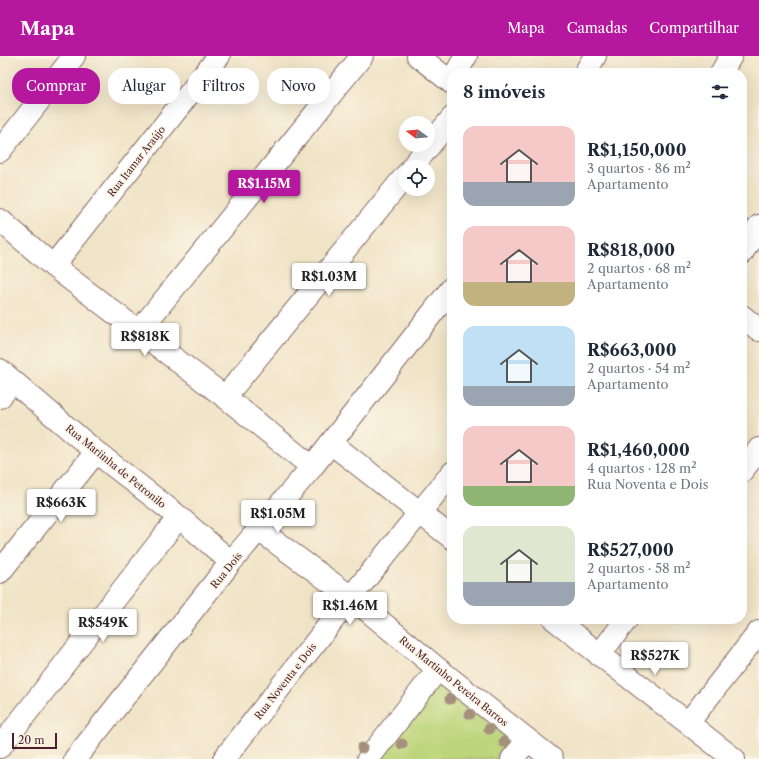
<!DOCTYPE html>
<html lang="pt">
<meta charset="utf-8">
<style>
:root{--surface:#fff;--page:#f2f2f3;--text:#1f2937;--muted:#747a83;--accent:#b5179e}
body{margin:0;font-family:"Libre Caslon Text",serif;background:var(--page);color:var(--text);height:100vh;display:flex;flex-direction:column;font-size:15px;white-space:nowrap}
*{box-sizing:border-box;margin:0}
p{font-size:13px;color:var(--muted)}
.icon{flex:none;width:22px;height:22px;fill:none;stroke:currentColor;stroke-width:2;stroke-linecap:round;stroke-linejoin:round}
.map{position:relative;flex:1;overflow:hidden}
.panel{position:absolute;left:447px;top:12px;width:300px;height:556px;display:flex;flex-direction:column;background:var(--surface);border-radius:16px;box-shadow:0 4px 16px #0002}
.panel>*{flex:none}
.banner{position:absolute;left:12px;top:12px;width:375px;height:36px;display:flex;gap:8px}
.needle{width:26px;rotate:286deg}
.fabs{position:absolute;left:399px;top:60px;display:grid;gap:8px}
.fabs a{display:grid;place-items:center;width:36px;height:36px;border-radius:50%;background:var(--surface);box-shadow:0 4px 16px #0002;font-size:20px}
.scale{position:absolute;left:12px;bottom:10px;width:45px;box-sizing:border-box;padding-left:4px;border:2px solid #4a1f2b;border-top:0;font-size:11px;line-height:14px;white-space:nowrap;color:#4a1f2b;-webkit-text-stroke:3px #fcf5e5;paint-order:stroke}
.price{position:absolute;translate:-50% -34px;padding:0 9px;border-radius:4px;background:#fff;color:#222;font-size:13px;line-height:26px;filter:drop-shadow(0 1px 2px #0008)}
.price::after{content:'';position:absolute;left:50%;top:24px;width:12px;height:9px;margin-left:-6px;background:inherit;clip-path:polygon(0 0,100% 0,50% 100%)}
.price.current{background:var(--accent);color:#fff}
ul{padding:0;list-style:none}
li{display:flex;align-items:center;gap:12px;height:100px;padding:0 16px}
li span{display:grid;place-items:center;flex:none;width:112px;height:80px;border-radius:12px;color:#555}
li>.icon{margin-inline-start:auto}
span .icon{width:48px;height:48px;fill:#fffc;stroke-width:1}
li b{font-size:17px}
h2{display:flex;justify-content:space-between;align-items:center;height:48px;padding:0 16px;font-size:17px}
.chip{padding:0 14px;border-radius:16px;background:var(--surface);box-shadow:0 4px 16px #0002;font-size:14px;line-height:36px}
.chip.current{background:var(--accent);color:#fff}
header{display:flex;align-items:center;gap:24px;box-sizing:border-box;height:56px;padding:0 20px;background:var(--accent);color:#fff}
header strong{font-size:19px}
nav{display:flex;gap:22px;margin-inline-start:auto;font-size:14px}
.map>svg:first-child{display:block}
.green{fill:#bcd57a;stroke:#837a52}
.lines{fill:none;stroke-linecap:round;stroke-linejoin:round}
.minor-casing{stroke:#846462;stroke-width:24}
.minor{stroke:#fff;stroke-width:22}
.tree{fill:#a4907c}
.labels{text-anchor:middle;stroke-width:3;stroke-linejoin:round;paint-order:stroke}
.street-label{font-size:10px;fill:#4a1f2b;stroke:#fcf5e5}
</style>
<header>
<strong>Mapa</strong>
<nav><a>Mapa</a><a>Camadas</a><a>Compartilhar</a></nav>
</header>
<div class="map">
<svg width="759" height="703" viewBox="0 0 759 703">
<rect width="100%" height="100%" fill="#fcf5e5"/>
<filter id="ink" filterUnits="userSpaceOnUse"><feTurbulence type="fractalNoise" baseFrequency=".025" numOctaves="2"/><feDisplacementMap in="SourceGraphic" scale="8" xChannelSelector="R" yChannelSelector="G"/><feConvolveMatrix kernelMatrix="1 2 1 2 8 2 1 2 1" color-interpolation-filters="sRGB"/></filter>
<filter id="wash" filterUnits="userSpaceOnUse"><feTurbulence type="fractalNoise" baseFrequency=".012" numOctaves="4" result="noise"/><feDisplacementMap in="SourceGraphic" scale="16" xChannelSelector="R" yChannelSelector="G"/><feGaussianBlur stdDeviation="0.9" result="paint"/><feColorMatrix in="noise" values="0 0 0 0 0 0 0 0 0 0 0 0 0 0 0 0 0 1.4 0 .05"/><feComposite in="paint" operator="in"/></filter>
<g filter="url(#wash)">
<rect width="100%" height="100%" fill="#f0e4c7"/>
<!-- green -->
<path class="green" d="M439,627L514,687L501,703H378Z"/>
</g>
<g filter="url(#ink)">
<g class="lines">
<!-- minor casing -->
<g class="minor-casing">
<path id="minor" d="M418,0L452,27
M456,17L466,0
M585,17L595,0
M721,17L731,0
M0,95L74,0
M412,111L452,62
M0,164L53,210L225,341L312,411
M742,197L759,170
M53,210L219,0
M742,260L759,274
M139,275L362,0
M0,314L96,396L179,461L231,506
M0,341L13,325
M225,341L406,119
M331,387L452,482
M742,415L759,393
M259,474L351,541L438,613L552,703
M0,516L96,396
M554,563L734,703
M599,599L627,563
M688,667L759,576
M0,691L179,461
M75,703L231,506L312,411L452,232
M224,703L351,541L452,417
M368,703L438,613
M512,703L528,684"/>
</g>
<!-- minor -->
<use href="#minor" class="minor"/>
</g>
<!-- trees -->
<g class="tree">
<circle cx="450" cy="643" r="5.5"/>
<circle cx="470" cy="658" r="5.5"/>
<circle cx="489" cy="673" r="5.5"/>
<circle cx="504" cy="686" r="5.5"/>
<circle cx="402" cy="688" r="5.5"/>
<circle cx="362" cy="692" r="5.5"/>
</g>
</g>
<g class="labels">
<!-- street labels -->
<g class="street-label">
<text transform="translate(136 105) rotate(-52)" y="4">Rua Itamar Araújo</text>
<text transform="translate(116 410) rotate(39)" y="4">Rua Mariinha de Petronilo</text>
<text transform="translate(226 514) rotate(-51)" y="4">Rua Dois</text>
<text transform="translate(285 625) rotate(-52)" y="4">Rua Noventa e Dois</text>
<text transform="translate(454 625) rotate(39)" y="4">Rua Martinho Pereira Barros</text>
</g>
</g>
</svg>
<div class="fabs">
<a><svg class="needle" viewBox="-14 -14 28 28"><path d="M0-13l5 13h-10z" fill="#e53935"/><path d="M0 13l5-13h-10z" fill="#747a83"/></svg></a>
<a><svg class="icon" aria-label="locate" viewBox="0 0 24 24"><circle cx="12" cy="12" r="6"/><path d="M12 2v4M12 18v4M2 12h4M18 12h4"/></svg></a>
</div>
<div class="scale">20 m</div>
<b class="price current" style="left:264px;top:148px">R$1.15M</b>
<b class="price" style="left:329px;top:241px">R$1.03M</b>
<b class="price" style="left:145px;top:301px">R$818K</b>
<b class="price" style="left:61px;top:467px">R$663K</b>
<b class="price" style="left:278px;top:478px">R$1.05M</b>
<b class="price" style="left:350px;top:570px">R$1.46M</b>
<b class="price" style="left:103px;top:587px">R$549K</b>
<b class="price" style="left:655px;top:620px">R$527K</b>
<div class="banner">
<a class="chip current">Comprar</a>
<a class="chip">Alugar</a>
<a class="chip">Filtros</a>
<a class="chip">Novo</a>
</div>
<section class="panel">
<h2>8 imóveis<svg class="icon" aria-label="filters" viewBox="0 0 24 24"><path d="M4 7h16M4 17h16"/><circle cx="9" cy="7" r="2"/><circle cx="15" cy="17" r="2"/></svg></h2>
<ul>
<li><span style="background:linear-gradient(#f6c9c9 70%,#9aa5b1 0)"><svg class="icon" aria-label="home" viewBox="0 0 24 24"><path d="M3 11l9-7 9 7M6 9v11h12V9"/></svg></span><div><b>R$1,150,000</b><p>3 quartos · 86 m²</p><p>Apartamento</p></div></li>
<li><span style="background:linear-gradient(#f6c9c9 70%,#c2b280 0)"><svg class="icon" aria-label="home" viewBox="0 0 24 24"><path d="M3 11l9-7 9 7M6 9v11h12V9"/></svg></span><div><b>R$818,000</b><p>2 quartos · 68 m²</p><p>Apartamento</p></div></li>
<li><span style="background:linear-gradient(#bfe0f5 75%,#9aa5b1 0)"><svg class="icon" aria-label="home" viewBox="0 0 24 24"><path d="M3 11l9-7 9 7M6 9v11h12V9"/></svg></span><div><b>R$663,000</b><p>2 quartos · 54 m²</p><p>Apartamento</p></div></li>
<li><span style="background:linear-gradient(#f6c9c9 75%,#8fb573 0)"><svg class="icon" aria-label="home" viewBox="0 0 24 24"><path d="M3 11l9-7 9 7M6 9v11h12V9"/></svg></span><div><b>R$1,460,000</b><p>4 quartos · 128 m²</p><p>Rua Noventa e Dois</p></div></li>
<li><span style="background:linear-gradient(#dfe7d0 70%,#9aa5b1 0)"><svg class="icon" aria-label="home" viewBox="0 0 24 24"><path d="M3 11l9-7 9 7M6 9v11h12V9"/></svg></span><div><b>R$527,000</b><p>2 quartos · 58 m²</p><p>Apartamento</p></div></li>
</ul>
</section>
</div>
